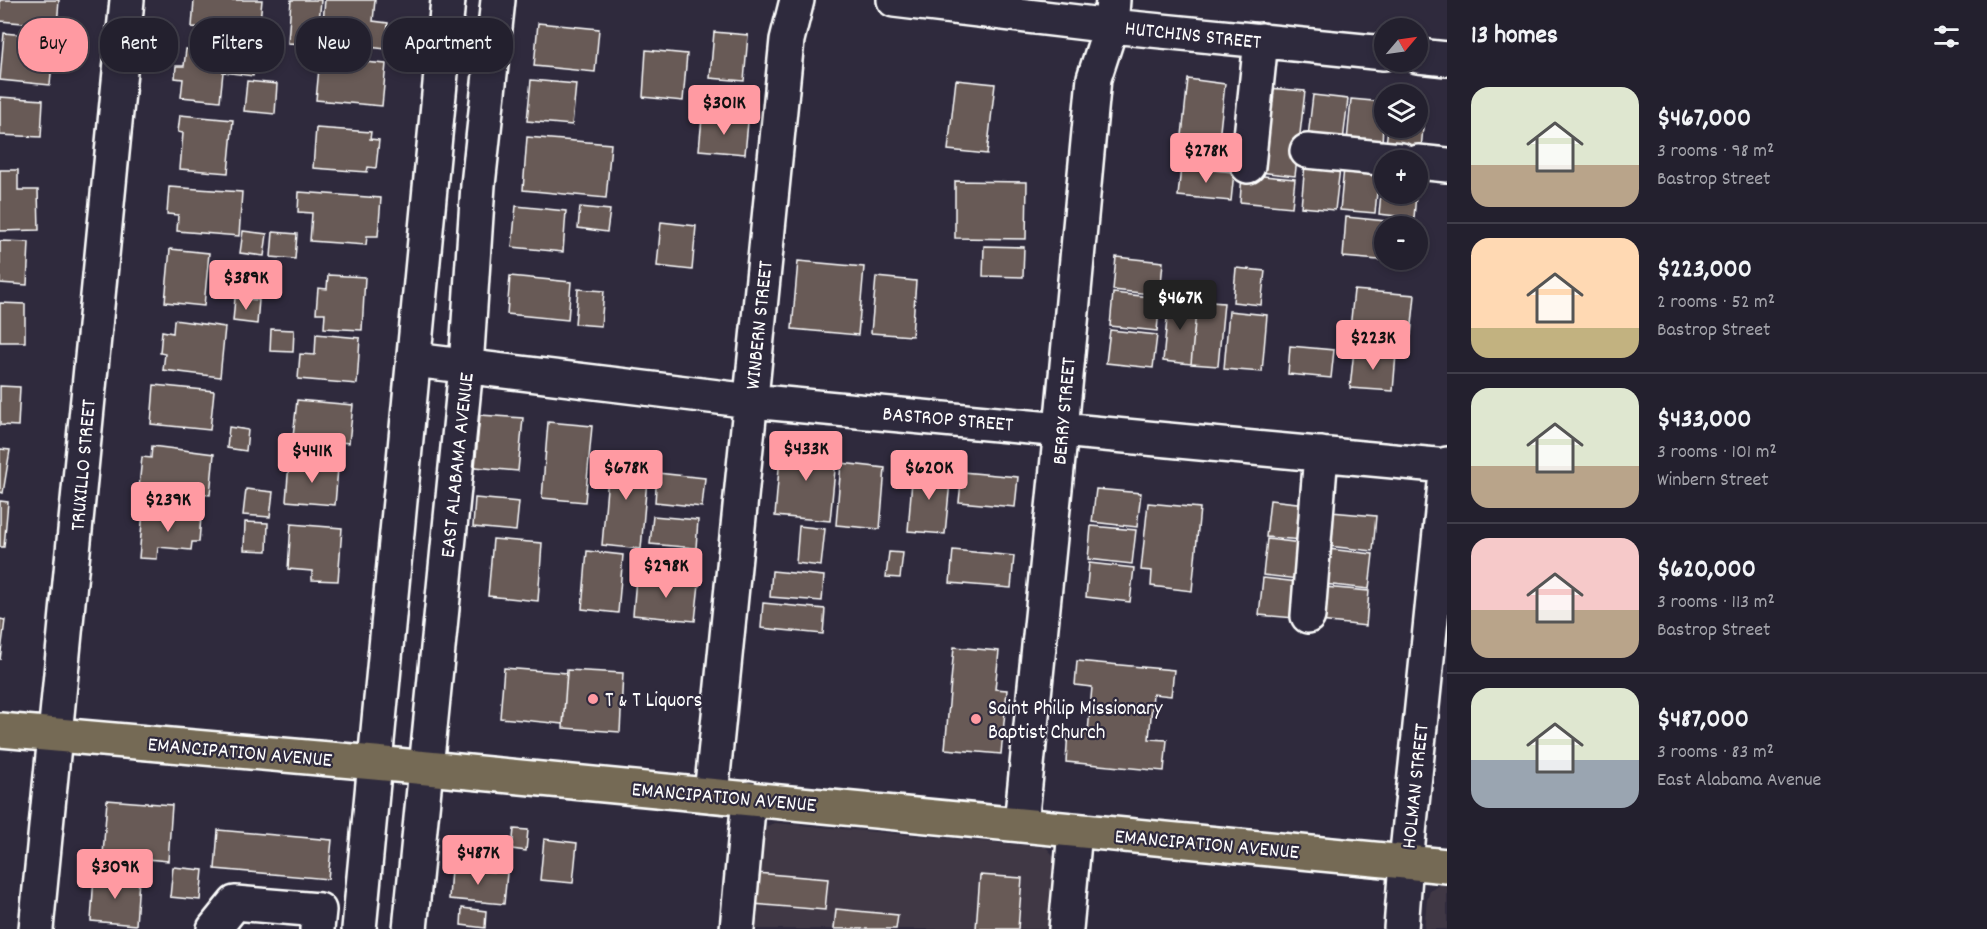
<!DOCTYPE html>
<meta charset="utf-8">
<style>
:root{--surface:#23202e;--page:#2f2d3a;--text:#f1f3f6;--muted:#a3a3aa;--line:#403e4a;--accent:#ff9aa2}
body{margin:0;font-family:Dekko,sans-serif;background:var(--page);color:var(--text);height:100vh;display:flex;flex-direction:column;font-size:22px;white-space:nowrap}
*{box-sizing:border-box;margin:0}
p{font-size:20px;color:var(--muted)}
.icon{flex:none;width:33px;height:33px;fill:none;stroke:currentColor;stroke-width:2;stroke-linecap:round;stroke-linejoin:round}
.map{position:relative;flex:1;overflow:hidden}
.drawer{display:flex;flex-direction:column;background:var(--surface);width:540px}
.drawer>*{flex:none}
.top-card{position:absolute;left:18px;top:18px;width:570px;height:54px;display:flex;gap:12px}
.needle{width:39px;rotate:61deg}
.fabs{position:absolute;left:1374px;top:18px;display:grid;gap:12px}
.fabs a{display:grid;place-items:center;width:54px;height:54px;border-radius:50%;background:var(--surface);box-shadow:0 3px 9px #0003,0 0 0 2px var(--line);font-size:30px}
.price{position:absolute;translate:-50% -51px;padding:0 14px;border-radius:6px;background:var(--accent);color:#111;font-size:20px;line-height:39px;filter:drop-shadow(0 2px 3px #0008)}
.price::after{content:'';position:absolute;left:50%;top:36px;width:18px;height:14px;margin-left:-9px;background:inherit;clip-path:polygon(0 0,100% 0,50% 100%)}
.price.selected{background:#222;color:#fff}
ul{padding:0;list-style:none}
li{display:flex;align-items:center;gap:18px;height:150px;padding:0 24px}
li+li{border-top:2px solid var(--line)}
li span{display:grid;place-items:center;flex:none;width:168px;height:120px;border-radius:18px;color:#555}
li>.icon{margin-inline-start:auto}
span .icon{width:72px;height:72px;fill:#fffc;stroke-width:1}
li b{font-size:26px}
h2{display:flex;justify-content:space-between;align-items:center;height:72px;padding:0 24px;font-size:26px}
.chip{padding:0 21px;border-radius:24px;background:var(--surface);box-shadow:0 3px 9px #0003,0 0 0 2px var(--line);font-size:21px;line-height:54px}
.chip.selected{background:var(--accent);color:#111}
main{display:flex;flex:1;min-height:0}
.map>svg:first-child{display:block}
.built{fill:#403845}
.building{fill:#685a57;stroke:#fff;stroke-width:1.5}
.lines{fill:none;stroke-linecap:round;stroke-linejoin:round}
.minor-casing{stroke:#fff;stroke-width:38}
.major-casing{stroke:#fff;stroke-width:38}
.minor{stroke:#2f2a3d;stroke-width:33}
.major{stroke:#756b55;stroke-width:33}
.poi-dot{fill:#ff9aa2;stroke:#2f2a3d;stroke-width:2}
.labels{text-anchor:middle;stroke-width:4.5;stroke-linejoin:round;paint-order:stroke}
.street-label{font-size:21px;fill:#fff;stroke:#2f2a3d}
.poi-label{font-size:21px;fill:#fff;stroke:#2f2a3d;text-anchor:start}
</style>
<main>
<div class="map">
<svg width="1447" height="929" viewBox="0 0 1447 929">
<rect width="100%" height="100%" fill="#2f2a3d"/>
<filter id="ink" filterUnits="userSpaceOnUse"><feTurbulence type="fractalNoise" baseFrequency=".0167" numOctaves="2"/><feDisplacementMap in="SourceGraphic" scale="12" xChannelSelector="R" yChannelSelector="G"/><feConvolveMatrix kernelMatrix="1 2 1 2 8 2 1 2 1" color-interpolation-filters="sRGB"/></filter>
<g filter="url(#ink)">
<!-- built -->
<path class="built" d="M775,823L1046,847L1057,860L1054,929H751L760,832L764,827Z
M1439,885H1447V929H1424L1427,900L1430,891Z"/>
<!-- building -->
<path class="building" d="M0,0H59L57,26L0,21Z
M194,0H262L259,32L192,27Z
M291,0H321L317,45L288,43Z
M325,0H375L373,21L388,23L386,49L321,42Z
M538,23L599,29L595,72L534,66Z
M714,32L748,35L744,81L710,78Z
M4,33L54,38L50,85L0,80Z
M186,49L256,56L253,76L223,72L220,101L181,97L183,79L175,78L176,66H184Z
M646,50L687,54L683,101L643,97Z
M320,58L386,64L382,106L316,100Z
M1188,79L1225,84L1216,168L1179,164Z
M531,80L576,84L572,125L527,121Z
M956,80L995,84L987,154L948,150Z
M247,81L277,84L275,114L244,111Z
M1268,88L1305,91L1295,176L1259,172Z
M1313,95L1348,99L1343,141L1308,137Z
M696,96L729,99L728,120L694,117Z
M0,97L43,100L41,137L0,135Z
M1351,99L1384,102L1382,145L1347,141Z
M1418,106L1425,107L1421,149L1386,145L1388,128H1418Z
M180,115L233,120L228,173L180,169L183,133L178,132Z
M702,118L748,122L745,154L699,150Z
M316,128L371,132L370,139L379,140L376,168L368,167L367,172L313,168Z
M527,137L611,144L606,198L523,190Z
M1305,164L1340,168L1335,210L1301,207Z
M1181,167L1234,172L1231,201L1178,196Z
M1344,168L1379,171L1375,213L1340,210Z
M0,170H18V190H38L39,230L0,231Z
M1383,172L1384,194H1416L1414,218L1379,214Z
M1242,174L1295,179L1292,207L1240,202Z
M955,181L1027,182L1026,239L955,238Z
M169,187L242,192L239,236L177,231L178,215L167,214Z
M299,192L381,198L378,236H367L366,245L310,241L312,213L298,212Z
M516,206L566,211L563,252L512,247Z
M580,207L610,210L607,232L578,228Z
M1346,217L1406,223V226H1384V260H1404L1403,262L1343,257Z
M661,222L696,226L692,270L657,266Z
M243,231L267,234L264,256L240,253Z
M273,232L297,234L295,259L271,257Z
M0,241L29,242L27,285L0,283Z
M984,246L1024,247L1023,277L983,276Z
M170,249L209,253L204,306L165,302Z
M1116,257L1163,262L1160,295L1113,290Z
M798,261L864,267L858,335L792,329Z
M1236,268L1265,271L1261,305L1233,302Z
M328,275L365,277L362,330L324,328L325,313H316L318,288L327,289Z
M510,276L571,282L568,320L507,314Z
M876,277L916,281L912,336L871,333Z
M578,289L604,291L601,326L575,324Z
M1354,290L1415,295L1411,335L1350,329Z
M1113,293L1160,298L1157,331L1110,326Z
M235,298L259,300L257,324L233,321Z
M1169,298L1197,301L1191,364L1163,361Z
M1197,301L1224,303L1218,366L1191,364Z
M0,303L25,304V342H0Z
M1229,311L1267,315L1262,372L1224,369Z
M174,320L225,327L220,377L163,370L165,354L160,353L162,331L173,333Z
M271,329L294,330L293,352L270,351Z
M1110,330L1157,335L1153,368L1106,363Z
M316,334L360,338L357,384L298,379L300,354L315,355Z
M1290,346L1334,350L1331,378L1288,374Z
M1354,350L1396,354L1393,391L1350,388Z
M154,385L214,391L210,430L151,424Z
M0,386L20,387L18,426L0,425Z
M297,400L353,405L349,443L293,437Z
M480,415L523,418L518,471L475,467Z
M548,422L592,426L585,502L542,498Z
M229,427L248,430L246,451L227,448Z
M781,444L837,449L830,521L775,516Z
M152,446L214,454L210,495L139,487L142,457L151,458Z
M0,449L10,450L3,493L0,492Z
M610,454L649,457L641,549L602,545Z
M289,463L338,468L335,505L286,501Z
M841,463L885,468L880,529L836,525Z
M913,468L951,471L945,534L908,531Z
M962,472L1018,477L1015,507L959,502Z
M657,473L705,478L702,507L655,502Z
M246,489L273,492L270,517L243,515Z
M1096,489L1141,493L1137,527L1092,522Z
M475,498L519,502L516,531L473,527Z
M1270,500L1306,504L1302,540L1266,537Z
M0,501L8,502L4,547H0Z
M1148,503L1200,508L1192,591L1151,586L1152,571L1141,570Z
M143,511L201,517L199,542H192L191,550L158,547L157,559L139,558Z
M1331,512L1376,516L1373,551L1328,546Z
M653,516L698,520L696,548L650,544Z
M245,522L268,523L267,551L244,550Z
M291,524L342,528L338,581L312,580V571L288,569Z
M799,526L825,529L821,566L796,563Z
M1091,526L1136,530L1132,564L1088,559Z
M493,539L542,543L538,601L488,596Z
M1267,539L1302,543L1298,579L1263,575Z
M1328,549L1373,554L1369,589L1324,584Z
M953,550L1014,556L1011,588L950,583Z
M587,551L623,555L618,613L582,609Z
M889,552L903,553L900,578L886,577Z
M1089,563L1134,568L1130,602L1086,597Z
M772,571L824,576L822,601L770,597Z
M636,578L699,584L695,621L633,615Z
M1263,578L1298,582L1295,618L1259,615Z
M1324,587L1369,591L1366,626L1320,621Z
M763,603L825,609L823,634L761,628Z
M0,619L5,620L0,660Z
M954,647L999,651L995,689L1007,690L1001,754L945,749Z
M1077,661L1174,670L1171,696L1153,694L1149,739L1167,740L1164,771L1066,762L1068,730L1088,732L1092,687L1075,685Z
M504,668L567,673L563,724L500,718Z
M567,670L623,673L620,732L563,728Z
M107,800L172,805L168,861L103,855Z
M514,829L528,830L526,851L512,849Z
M218,830L332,840L328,879L215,869Z
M544,839L577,843L573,883L540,880Z
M173,867L203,870L200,900L170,897Z
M451,868L507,873L504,904L449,899Z
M756,873L828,879L825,910L753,904Z
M980,875L1022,878L1018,929H976Z
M94,876L139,879L136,925L91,921Z
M462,908L486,911L485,928L461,925Z
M836,909L898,915L896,929H834Z"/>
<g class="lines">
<!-- minor casing -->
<g class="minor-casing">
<path id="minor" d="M894,0L1111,26L1384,53
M1418,56L1447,59
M1307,151L1401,160
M1418,162L1447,165
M1248,166L1261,40
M414,360L751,401L1447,466
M1308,616L1321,454
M711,795L787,40L797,0
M1021,824L1061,429L1094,78L1111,26L1113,0
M36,929L127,0
M214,929L235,903L319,910L317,929
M359,929L448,0
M410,929L466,367L478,185L498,0
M737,929L749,798
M1066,929L1075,831
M1401,929L1406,862L1447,464"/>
</g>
<!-- major casing -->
<g class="major-casing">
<path id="major" d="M0,730L375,763L1447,866"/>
</g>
<!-- minor -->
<use href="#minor" class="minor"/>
<!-- major -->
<use href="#major" class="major"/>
</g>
</g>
<!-- markers -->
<g class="poi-dot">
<circle cx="593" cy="699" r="6"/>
<circle cx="976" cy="719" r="6"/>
</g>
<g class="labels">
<!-- street labels -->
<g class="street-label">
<text transform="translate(1193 34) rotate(6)" y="7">HUTCHINS STREET</text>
<text transform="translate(758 325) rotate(-84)" y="7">WINBERN STREET</text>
<text transform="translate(1063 411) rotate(-85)" y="7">BERRY STREET</text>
<text transform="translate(948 418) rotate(5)" y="7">BASTROP STREET</text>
<text transform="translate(82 465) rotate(-85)" y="7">TRUXILLO STREET</text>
<text transform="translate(456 465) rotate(-84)" y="7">EAST ALABAMA AVENUE</text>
<text transform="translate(240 751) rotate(5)" y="7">EMANCIPATION AVENUE</text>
<text transform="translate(1414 786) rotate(-84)" y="7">HOLMAN STREET</text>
<text transform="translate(724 796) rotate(5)" y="7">EMANCIPATION AVENUE</text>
<text transform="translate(1207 843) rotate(5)" y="7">EMANCIPATION AVENUE</text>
</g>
<!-- poi labels -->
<g class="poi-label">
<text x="605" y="706">T &amp; T Liquors</text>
<text x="988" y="714">Saint Philip Missionary<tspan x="988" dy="24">Baptist Church</tspan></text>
</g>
</g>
</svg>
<div class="fabs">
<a><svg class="needle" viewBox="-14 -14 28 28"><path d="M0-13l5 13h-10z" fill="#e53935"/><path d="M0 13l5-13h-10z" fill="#a3a3aa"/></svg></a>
<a><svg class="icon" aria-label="layers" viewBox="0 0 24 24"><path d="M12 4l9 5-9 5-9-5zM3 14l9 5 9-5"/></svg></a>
<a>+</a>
<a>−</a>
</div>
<b class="price" style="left:724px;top:136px">$301K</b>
<b class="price" style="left:1206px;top:184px">$278K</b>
<b class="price" style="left:246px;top:311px">$389K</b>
<b class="price selected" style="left:1180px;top:331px">$467K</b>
<b class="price" style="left:1373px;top:371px">$223K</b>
<b class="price" style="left:806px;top:482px">$433K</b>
<b class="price" style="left:312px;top:484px">$441K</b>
<b class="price" style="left:626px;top:501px">$678K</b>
<b class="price" style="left:929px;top:501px">$620K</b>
<b class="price" style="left:168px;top:533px">$239K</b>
<b class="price" style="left:666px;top:599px">$298K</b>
<b class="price" style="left:478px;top:886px">$487K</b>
<b class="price" style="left:115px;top:900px">$309K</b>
<div class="top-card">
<a class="chip selected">Buy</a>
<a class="chip">Rent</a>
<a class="chip">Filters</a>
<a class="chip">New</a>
<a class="chip">Apartment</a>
</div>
</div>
<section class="drawer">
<h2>13 homes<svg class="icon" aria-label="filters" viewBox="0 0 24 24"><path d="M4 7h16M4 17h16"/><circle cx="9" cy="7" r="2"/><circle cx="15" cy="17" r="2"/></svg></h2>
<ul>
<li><span style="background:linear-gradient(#dfe7d0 65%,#b9a48a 0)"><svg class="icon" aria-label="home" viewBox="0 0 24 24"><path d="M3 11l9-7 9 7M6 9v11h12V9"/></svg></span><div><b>$467,000</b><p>3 rooms · 98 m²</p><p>Bastrop Street</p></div></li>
<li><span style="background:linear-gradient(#ffd9b3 75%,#c2b280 0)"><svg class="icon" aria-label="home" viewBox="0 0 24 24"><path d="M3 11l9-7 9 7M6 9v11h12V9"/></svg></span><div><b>$223,000</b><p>2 rooms · 52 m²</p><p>Bastrop Street</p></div></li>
<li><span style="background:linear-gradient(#dfe7d0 65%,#b9a48a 0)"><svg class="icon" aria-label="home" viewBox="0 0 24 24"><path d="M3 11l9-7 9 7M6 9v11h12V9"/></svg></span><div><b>$433,000</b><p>3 rooms · 101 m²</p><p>Winbern Street</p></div></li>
<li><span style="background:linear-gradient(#f6c9c9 60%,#b9a48a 0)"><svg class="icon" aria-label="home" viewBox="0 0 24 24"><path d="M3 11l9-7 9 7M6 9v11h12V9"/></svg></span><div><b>$620,000</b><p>3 rooms · 113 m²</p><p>Bastrop Street</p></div></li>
<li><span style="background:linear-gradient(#dfe7d0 60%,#9aa5b1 0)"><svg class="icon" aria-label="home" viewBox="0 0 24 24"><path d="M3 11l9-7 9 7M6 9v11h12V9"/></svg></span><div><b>$487,000</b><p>3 rooms · 83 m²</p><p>East Alabama Avenue</p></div></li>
</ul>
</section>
</main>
